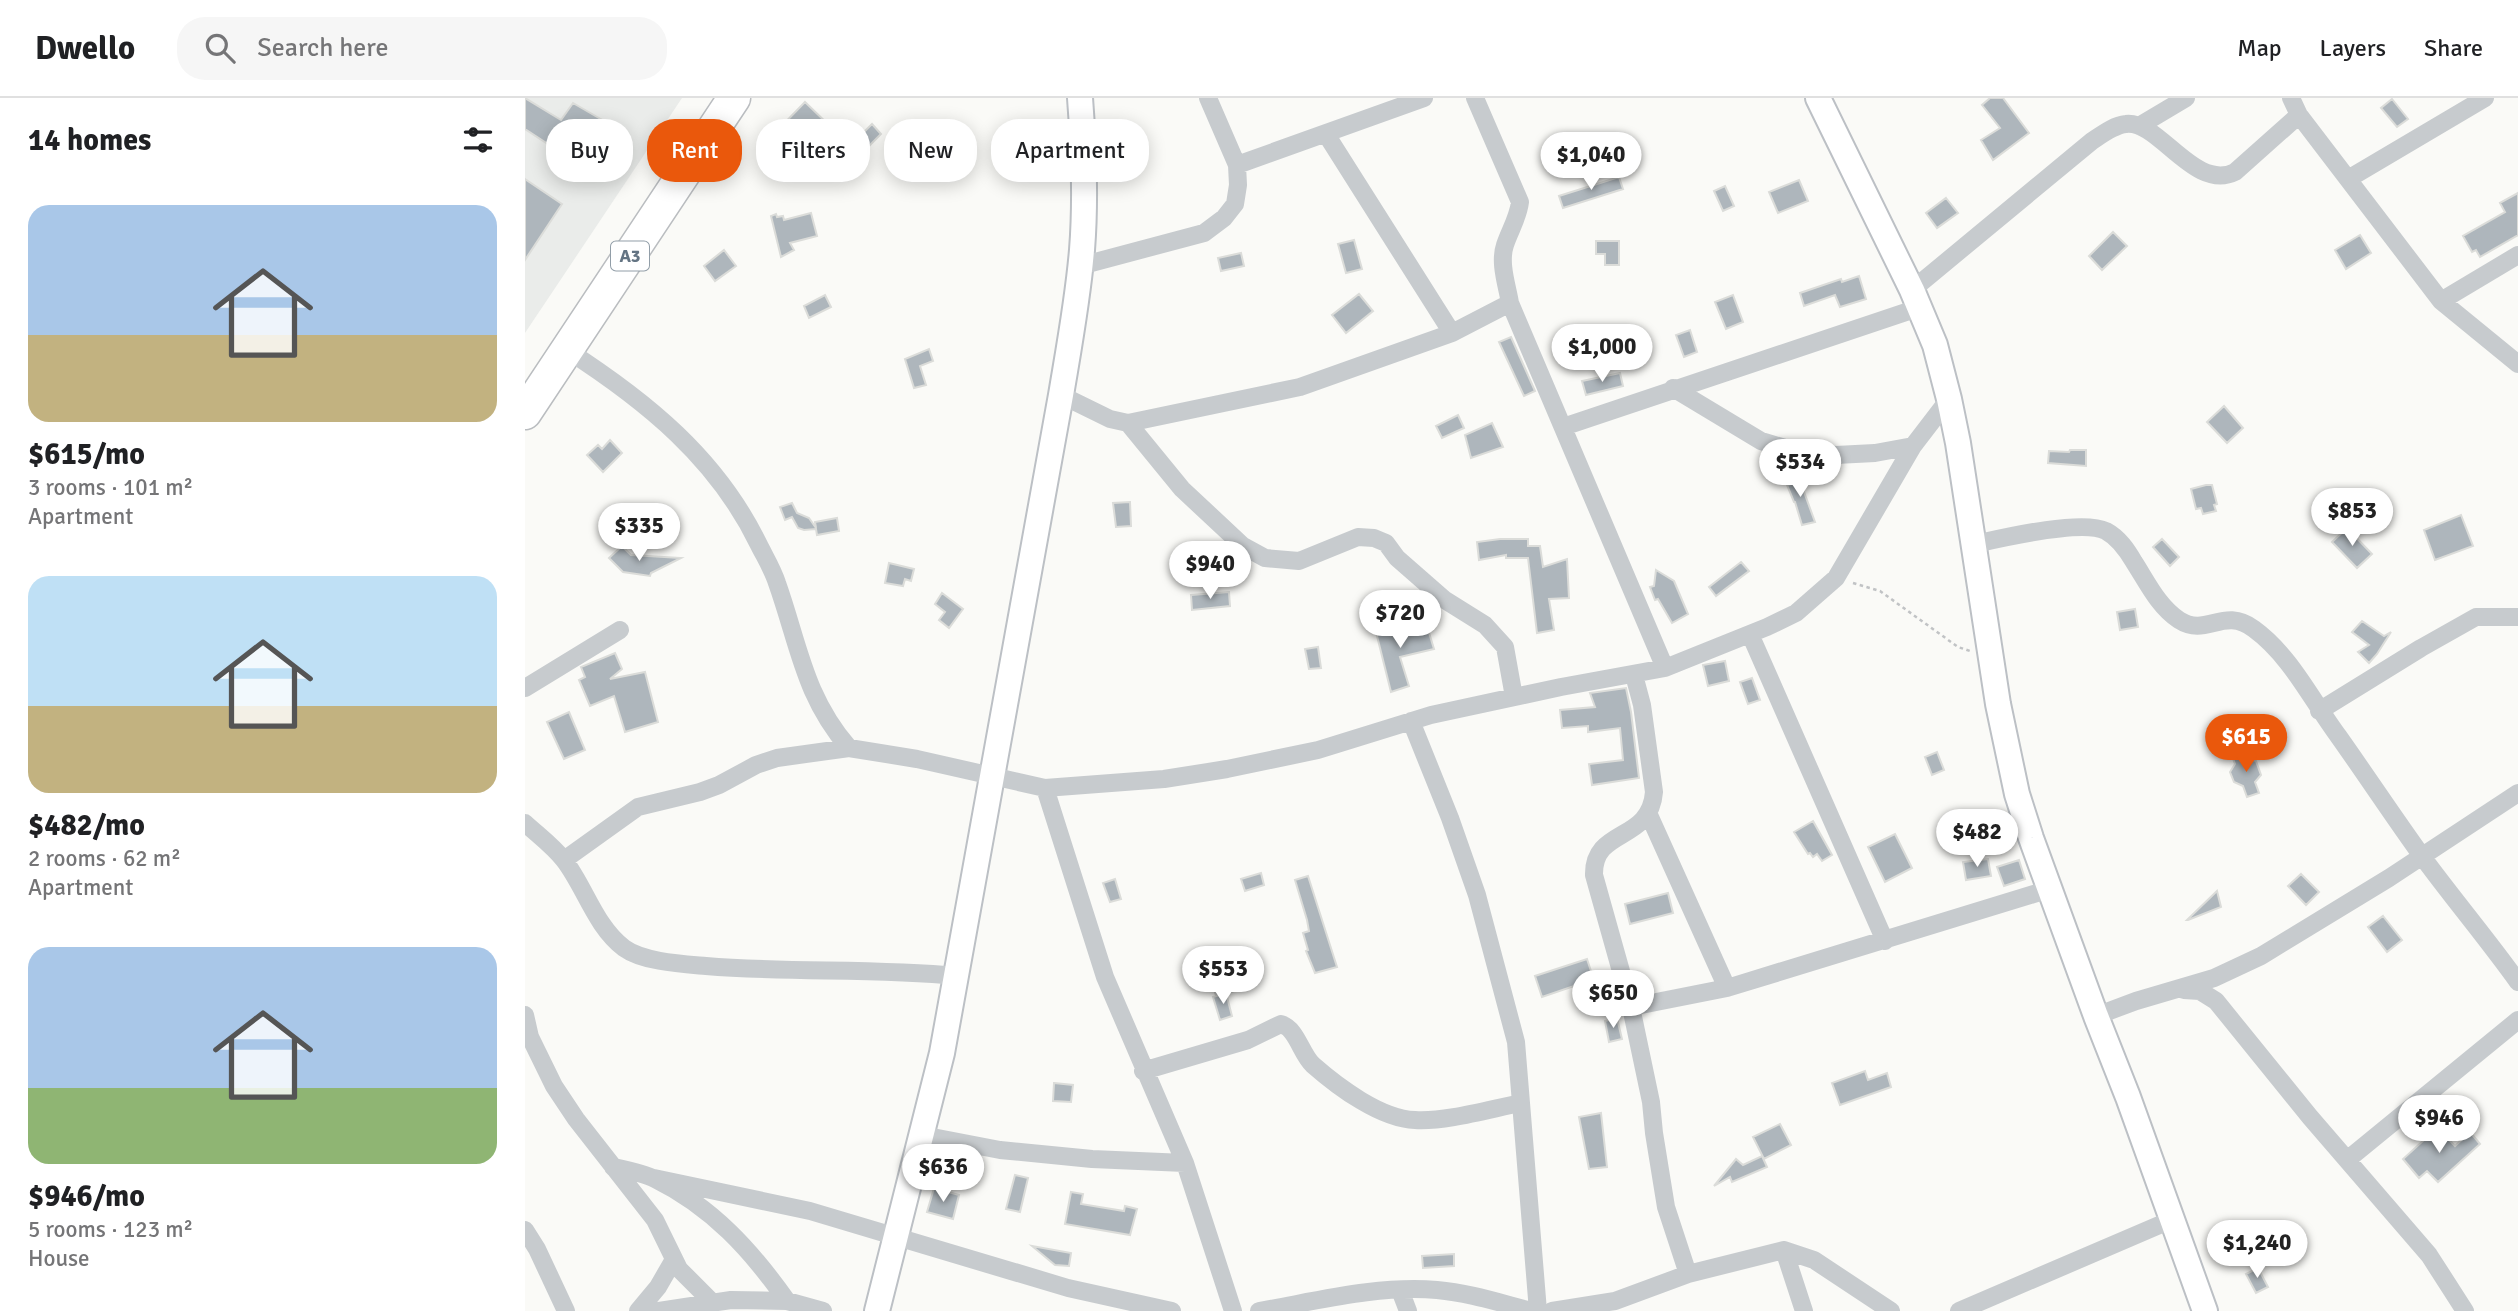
<!DOCTYPE html>
<meta charset="utf-8">
<style>
:root{--surface:#fff;--page:#f6f6f6;--text:#202124;--muted:#757577;--line:#e0e0e0;--accent:#ea580c}
body{margin:0;font-family:Signika,sans-serif;background:var(--page);color:var(--text);height:100vh;display:flex;flex-direction:column;font-size:26px;white-space:nowrap}
*{box-sizing:border-box;margin:0}
p{font-size:23px;color:var(--muted)}
.icon{flex:none;width:38px;height:38px;fill:none;stroke:currentColor;stroke-width:2;stroke-linecap:round;stroke-linejoin:round}
.map{position:relative;flex:1;overflow:hidden}
.sheet{display:flex;flex-direction:column;background:var(--surface);width:525px}
.sheet>*{flex:none}
.guide{position:absolute;left:21px;top:21px;width:665px;height:63px;display:flex;gap:14px}
.price{position:absolute;translate:-50% -60px;padding:0 16px;border-radius:24px;background:#fff;color:#222;font-size:23px;line-height:46px;filter:drop-shadow(0 2px 4px #0008)}
.price::after{content:'';position:absolute;left:50%;top:42px;width:21px;height:16px;margin-left:-10px;background:inherit;clip-path:polygon(0 0,100% 0,50% 100%)}
.price.selected{background:var(--accent);color:#fff}
ul{padding:0;list-style:none}
li{display:grid;align-content:center;gap:14px;height:371px;padding:0 28px}
li span{display:grid;place-items:center;height:217px;border-radius:21px;color:#555}
li>.icon{margin-inline-start:auto}
span .icon{width:126px;height:126px;fill:#fffc;stroke-width:1}
li b{font-size:30px}
h2{display:flex;justify-content:space-between;align-items:center;height:84px;padding:0 28px;font-size:30px}
.chip{padding:0 24px;border-radius:28px;background:var(--surface);box-shadow:0 4px 18px #0003;font-size:24px;line-height:63px}
.chip.selected{background:var(--accent);color:#fff}
header{display:flex;align-items:center;gap:42px;box-sizing:border-box;height:98px;padding:0 35px;background:var(--surface);border-bottom:2px solid var(--line)}
header strong{font-size:33px}
nav{display:flex;gap:38px;margin-inline-start:auto;font-size:24px}
.search{width:490px;height:63px;background:var(--page);display:flex;align-items:center;gap:18px;box-sizing:border-box;padding:0 24px;border-radius:28px;color:var(--muted);font-size:26px}
main{display:flex;flex:1;min-height:0}
.map>svg:first-child{display:block}
.built{fill:#eaecea}
.building{fill:#aeb6bc;stroke:#dbdcd9;stroke-width:2}
.lines{fill:none;stroke-linecap:round;stroke-linejoin:round}
.secondary-casing{stroke:#bcc0c5;stroke-width:28}
.highway-casing{stroke:#babdc0;stroke-width:35}
.path{stroke:#c1c3c5;stroke-width:2.5;stroke-dasharray:3.5 3.5;stroke-linecap:butt}
.street{stroke:#c7cbce;stroke-width:18}
.secondary{stroke:#fff;stroke-width:24}
.highway{stroke:#fff;stroke-width:32}
.labels{text-anchor:middle;stroke-width:7;stroke-linejoin:round;paint-order:stroke}
.shield{fill:#fff;stroke:#929ea8;stroke-width:2}
.shield-label{font-size:18px;font-weight:bold;fill:#647483}
</style>
<header>
<strong>Dwello</strong>
<div class="search"><svg class="icon" aria-label="search" viewBox="0 0 24 24"><circle cx="10" cy="10" r="6"/><path d="M15 15l6 6"/></svg>Search here</div>
<nav><a>Map</a><a>Layers</a><a>Share</a></nav>
</header>
<main>
<section class="sheet">
<h2>14 homes<svg class="icon" aria-label="filters" viewBox="0 0 24 24"><path d="M4 7h16M4 17h16"/><circle cx="9" cy="7" r="2"/><circle cx="15" cy="17" r="2"/></svg></h2>
<ul>
<li><span style="background:linear-gradient(#a9c7e8 60%,#c2b280 0)"><svg class="icon" aria-label="home" viewBox="0 0 24 24"><path d="M3 11l9-7 9 7M6 9v11h12V9"/></svg></span><div><b>$615/mo</b><p>3 rooms · 101 m²</p><p>Apartment</p></div></li>
<li><span style="background:linear-gradient(#bfe0f5 60%,#c2b280 0)"><svg class="icon" aria-label="home" viewBox="0 0 24 24"><path d="M3 11l9-7 9 7M6 9v11h12V9"/></svg></span><div><b>$482/mo</b><p>2 rooms · 62 m²</p><p>Apartment</p></div></li>
<li><span style="background:linear-gradient(#a9c7e8 65%,#8fb573 0)"><svg class="icon" aria-label="home" viewBox="0 0 24 24"><path d="M3 11l9-7 9 7M6 9v11h12V9"/></svg></span><div><b>$946/mo</b><p>5 rooms · 123 m²</p><p>House</p></div></li>
</ul>
</section>
<div class="map">
<svg width="1993" height="1213" viewBox="0 0 1993 1213">
<rect width="100%" height="100%" fill="#fafaf7"/>
<!-- built -->
<path class="built" d="M0,0H157L0,235Z"/>
<!-- building -->
<path class="building" d="M0,0L36,22L48,5L86,27L58,69L0,31Z
M1465,0H1478L1504,35L1468,62L1456,42L1475,30L1457,7Z
M1867,1L1883,21L1872,29L1856,10Z
M280,4L309,32L275,67L246,39Z
M347,26L356,36L340,52L330,43Z
M1094,79L1098,91L1038,110L1034,98Z
M0,81L37,106L0,162Z
M1274,82L1283,103L1253,115L1244,94Z
M1200,88L1209,108L1198,113L1189,93Z
M1993,95V137L1955,159L1951,152L1947,154L1938,138L1980,114L1975,105Z
M1421,100L1433,115L1412,130L1401,115Z
M286,115L292,138L265,145L269,152L256,159L246,118L251,116L252,119L258,118L259,122Z
M1588,134L1602,148L1577,172L1564,158Z
M1835,137L1846,155L1821,171L1810,152Z
M829,142L837,171L821,175L813,146Z
M1071,143H1094V167H1080V156H1071Z
M199,152L211,168L190,183L179,168Z
M716,155L719,168L696,173L693,160Z
M1334,178L1341,201L1315,209L1310,197L1279,208L1275,195L1316,181L1317,184Z
M834,196L848,213L821,235L807,217Z
M300,197L306,209L284,220L279,208Z
M1208,197L1218,224L1201,231L1190,204Z
M1165,232L1172,254L1159,259L1151,237Z
M986,239L1010,293L999,298L974,244Z
M404,251L408,263L395,268L401,287L389,290L380,261Z
M1095,275L1098,288L1061,297L1057,283Z
M1699,308L1718,330L1702,345L1682,324Z
M933,317L939,330L917,340L911,328Z
M967,325L978,349L946,360L940,337Z
M85,342L97,355L78,374L62,357L73,347L77,351Z
M1545,352H1561V368L1523,365L1524,353L1544,354Z
M1271,372L1290,424L1277,427L1270,404H1269L1262,387L1266,386L1263,375Z
M1681,387H1687L1692,406L1689,407L1691,413L1678,416L1676,410L1671,411L1666,391Z
M605,404L606,428L591,429L588,405Z
M267,405L272,415L284,420L291,430L290,424L312,420L314,433L292,437L291,431L279,432L273,430L267,419L260,422L255,409Z
M1936,417L1948,448L1910,462L1899,432Z
M1822,430L1847,456L1832,470L1807,444Z
M975,441H1003V448H1015L1018,469L1042,461L1044,500L1024,501L1029,532L1012,535L1003,460H981V457L954,462L952,444Z
M1637,441L1654,459L1645,468L1628,449Z
M97,448L106,457L156,460L126,475L125,478L98,474L84,460Z
M1216,464L1224,473L1191,498L1184,489Z
M364,465L389,471L386,483L380,481L378,488L360,485Z
M1131,472L1149,483L1163,516L1147,525L1133,501L1130,502L1125,489L1129,488Z
M704,494L705,508L667,512L666,497Z
M417,495L438,511L424,530L414,522L420,514L410,506Z
M1610,511L1613,529L1595,532L1592,514Z
M862,518L866,537L902,528L909,551L875,559L884,588L866,594L848,522Z
M1837,523L1859,538L1866,534L1852,556L1844,565L1833,554L1844,547L1827,534Z
M793,549L796,570L784,571L780,551Z
M90,555L97,571L85,581L120,574L133,624L100,634L89,598L65,608L54,582L60,579L56,569Z
M1200,563L1204,583L1183,588L1178,567Z
M1227,580L1235,602L1223,606L1215,584Z
M1101,590L1106,614L1114,680L1067,687L1064,666L1098,662L1095,630L1063,634V628L1037,630L1035,612L1070,609L1065,595Z
M44,614L60,652L39,661L22,624Z
M1412,654L1419,672L1407,677L1400,659Z
M1706,655L1731,663L1736,677L1730,684L1734,695L1722,699L1718,688L1709,684L1705,674L1710,666Z
M1288,723L1307,757L1297,763L1292,756L1288,759L1285,755L1283,756L1269,734Z
M1370,736L1387,770L1360,784L1343,749Z
M1463,761L1466,778L1441,782L1438,764Z
M1494,762L1500,781L1479,788L1472,769Z
M736,775L739,787L720,793L716,781Z
M1776,776L1794,794L1781,807L1763,788Z
M783,778L812,869L790,875L781,853L783,852L778,835L784,833L782,822L770,782Z
M590,781L596,801L585,804L578,785Z
M1692,793L1696,809L1663,822H1662Z
M1143,795L1148,815L1105,826L1100,806Z
M1858,818L1877,842L1862,854L1843,829Z
M718,856L727,888L691,898L682,865Z
M1062,861L1072,891L1053,897L1049,888L1017,899L1010,878Z
M701,895L707,918L695,922L688,899Z
M1092,920L1097,941L1084,944L1080,923Z
M1340,973L1343,982L1362,975L1366,989L1315,1007L1307,985Z
M529,985L548,987L546,1004L528,1003Z
M1076,1015L1082,1069L1064,1071L1054,1019Z
M1255,1026L1266,1047L1239,1061L1228,1039Z
M1911,1031H1914L1930,1048L1945,1034L1955,1046L1913,1084L1902,1073L1894,1080L1878,1061Z
M1237,1058L1242,1069L1207,1084L1205,1079L1189,1088L1211,1061L1218,1067Z
M490,1077L503,1080L495,1114L481,1111Z
M409,1090L434,1097L428,1121L402,1114Z
M546,1094L558,1096L556,1106L599,1113L600,1108L612,1111L605,1137L540,1126Z
M507,1148L546,1155L544,1168L530,1167Z
M929,1156V1168L898,1170L897,1158Z
M1733,1170L1743,1189L1731,1195L1721,1176Z"/>
<g class="lines">
<!-- secondary casing -->
<g class="secondary-casing">
<path id="secondary" d="M1293,0L1387,192L1410,247L1424,301L1433,345L1473,606L1492,696L1506,740L1571,918L1603,999L1680,1213
M352,1213L417,955L536,297C544,249 553,201 557,152C561,101 559,51 555,0"/>
</g>
<!-- highway casing -->
<g class="highway-casing">
<path id="highway" d="M0,315L209,0"/>
</g>
<!-- path -->
<path class="path" d="M1328,485L1355,493L1433,549L1445,553"/>
<!-- street -->
<path class="street" d="M683,0L712,67L899,0
M950,0L995,104C993,120 985,132 980,147C974,165 982,187 985,205L1140,570
M1766,0L1774,17L1916,203L1993,266
M1614,28L1661,0
M801,36L927,235
M1823,81L1960,0
M555,168L679,135L699,120L710,106L713,87L712,67
M1387,192L1567,43C1576,37 1589,27 1601,26C1634,22 1669,94 1710,74L1774,17
M1916,203L1993,157
M42,252C121,303 192,360 234,447C240,459 248,472 252,485C274,547 279,598 324,650
M1148,290L1236,343L1270,353L1311,357L1350,355L1388,348
M536,297L585,321L603,325L775,289L927,235L985,205
M603,325L657,391L718,448L740,460L774,463L833,439L849,440L861,445L872,460L920,502L960,527L980,549L989,599
M1038,329L1393,210
M1450,446C1477,440 1557,421 1581,433C1594,440 1602,452 1609,464C1622,484 1633,508 1654,522C1682,540 1698,508 1729,531C1766,558 1787,603 1814,639C1843,680 1870,721 1899,761C1930,803 1963,842 1993,884
M1225,536L1360,843
M1109,577L1117,607L1129,694C1125,745 1068,729 1069,777L1106,909L1126,1004L1129,1035L1141,1109L1163,1176
M0,590L95,532
M1794,613L1896,550L1951,519H1993
M886,623L925,720L952,797L991,944L1013,1213
M520,690L580,879L660,1065L708,1213
M1124,717L1202,890
M0,725C13,737 28,748 39,762C60,789 70,828 99,850C118,864 158,866 181,868C265,875 349,870 432,878
M39,762L113,709L175,694L194,687L231,667L252,660L324,650L392,661L520,690L639,681L702,671L793,652L906,617L1036,589L1140,570L1242,529L1271,515L1311,480L1388,348L1424,301
M1659,892L1675,893L1691,903L1785,1019L1904,1157L1940,1213
M1106,909L1202,890L1525,791
M0,917L5,939L29,988L51,1021L130,1122L154,1171L186,1203
M1571,918L1611,903L1689,880L1736,858L1864,780L1993,695
M618,973L723,942L756,926C772,931 776,956 788,967C813,989 856,1021 890,1022C920,1024 965,1011 996,1005
M397,1037L475,1052L567,1061L660,1065
M1822,1062L1993,922
M88,1069C102,1072 118,1075 130,1081C187,1109 226,1152 262,1203
M129,1080L285,1113L543,1190L647,1213
M0,1132L12,1151L41,1213
M1259,1152L1279,1213
M875,1192L883,1213
M113,1213L133,1189L148,1163
M134,1213L206,1202L262,1203L298,1213
M734,1213C792,1203 853,1187 912,1192C945,1195 975,1205 1007,1213
M1027,1213L1090,1203L1163,1176L1259,1152L1289,1162L1366,1213
M1434,1213L1646,1122"/>
<!-- secondary -->
<use href="#secondary" class="secondary"/>
<!-- highway -->
<use href="#highway" class="highway"/>
</g>
<g class="labels">
<!-- shield labels -->
<rect class="shield" x="86" y="143.5" width="38" height="29" rx="5"/>
<g class="shield-label">
<text x="105" y="164">A3</text>
</g>
</g>
</svg>
<b class="price" style="left:1066px;top:94px">$1,040</b>
<b class="price" style="left:1077px;top:286px">$1,000</b>
<b class="price" style="left:1275px;top:401px">$534</b>
<b class="price" style="left:1827px;top:450px">$853</b>
<b class="price" style="left:114px;top:465px">$335</b>
<b class="price" style="left:685px;top:503px">$940</b>
<b class="price" style="left:875px;top:552px">$720</b>
<b class="price selected" style="left:1721px;top:676px">$615</b>
<b class="price" style="left:1452px;top:771px">$482</b>
<b class="price" style="left:698px;top:908px">$553</b>
<b class="price" style="left:1088px;top:932px">$650</b>
<b class="price" style="left:1914px;top:1057px">$946</b>
<b class="price" style="left:418px;top:1106px">$636</b>
<b class="price" style="left:1732px;top:1182px">$1,240</b>
<div class="guide">
<a class="chip">Buy</a>
<a class="chip selected">Rent</a>
<a class="chip">Filters</a>
<a class="chip">New</a>
<a class="chip">Apartment</a>
</div>
</div>
</main>
